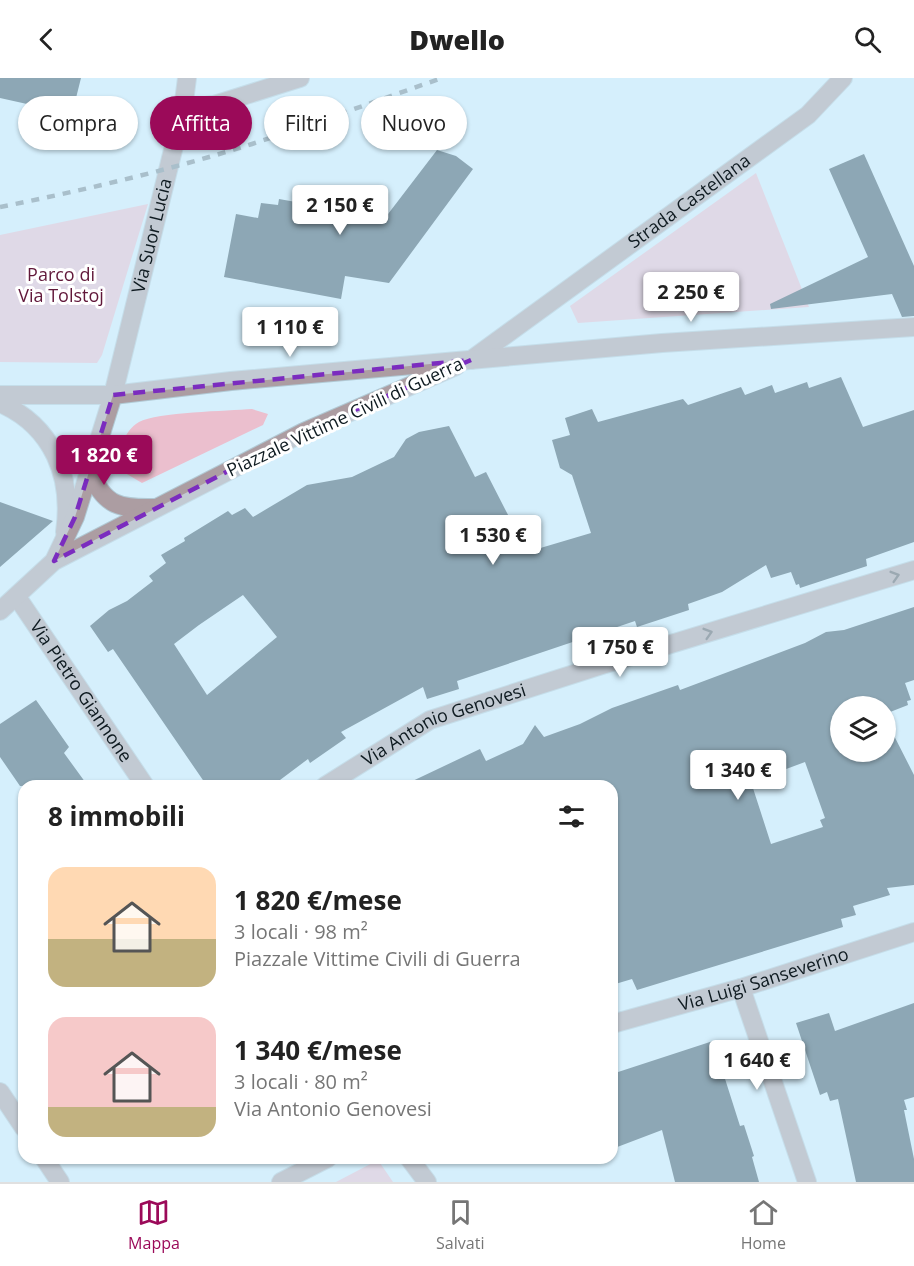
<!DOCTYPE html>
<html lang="it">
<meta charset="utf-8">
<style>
:root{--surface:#fff;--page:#f6f6f6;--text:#222;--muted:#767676;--line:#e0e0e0;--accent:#9b0a59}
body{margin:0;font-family:"Open Sans",sans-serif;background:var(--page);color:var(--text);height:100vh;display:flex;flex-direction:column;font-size:22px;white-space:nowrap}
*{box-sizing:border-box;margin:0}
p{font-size:20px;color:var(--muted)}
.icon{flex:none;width:33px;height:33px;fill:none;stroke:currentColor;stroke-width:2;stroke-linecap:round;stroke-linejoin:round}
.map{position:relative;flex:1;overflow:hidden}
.details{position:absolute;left:18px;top:702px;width:600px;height:384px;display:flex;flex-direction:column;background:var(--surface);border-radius:18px;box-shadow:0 2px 4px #0004}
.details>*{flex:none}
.guide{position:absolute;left:18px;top:18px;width:600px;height:54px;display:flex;gap:12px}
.controls{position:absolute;left:830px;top:618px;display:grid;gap:12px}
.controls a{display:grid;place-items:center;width:66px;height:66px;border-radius:50%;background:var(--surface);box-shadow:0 2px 4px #0004;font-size:30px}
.price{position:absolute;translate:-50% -51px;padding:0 14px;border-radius:6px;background:#fff;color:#222;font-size:20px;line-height:39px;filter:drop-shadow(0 2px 3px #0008)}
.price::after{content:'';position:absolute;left:50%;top:36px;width:18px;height:14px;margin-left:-9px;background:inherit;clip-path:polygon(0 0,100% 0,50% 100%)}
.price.active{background:var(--accent);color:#fff}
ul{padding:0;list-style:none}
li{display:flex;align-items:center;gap:18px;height:150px;padding:0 30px}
li span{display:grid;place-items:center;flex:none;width:168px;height:120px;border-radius:18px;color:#555}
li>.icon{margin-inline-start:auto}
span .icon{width:72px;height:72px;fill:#fffc;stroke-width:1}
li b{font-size:26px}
h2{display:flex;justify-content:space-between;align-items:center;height:72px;padding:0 30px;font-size:26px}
.pill{padding:0 21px;border-radius:27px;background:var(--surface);box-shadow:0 2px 4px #0004;font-size:21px;line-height:54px}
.pill.active{background:var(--accent);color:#fff}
header{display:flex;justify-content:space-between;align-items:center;height:78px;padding:0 30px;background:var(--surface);font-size:27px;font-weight:800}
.tabs{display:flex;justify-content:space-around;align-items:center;height:84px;border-top:2px solid var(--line);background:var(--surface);font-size:16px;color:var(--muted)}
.tabs a{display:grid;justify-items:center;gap:3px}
.tabs .active{color:var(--accent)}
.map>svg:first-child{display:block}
.green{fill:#ebbfce}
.building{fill:#35515f;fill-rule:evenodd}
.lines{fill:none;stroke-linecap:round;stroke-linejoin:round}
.service-casing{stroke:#b1c9d4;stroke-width:20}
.minor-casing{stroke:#b1c9d4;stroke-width:20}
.tertiary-casing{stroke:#b1c9d4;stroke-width:20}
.service{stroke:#ac9da2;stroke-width:18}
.minor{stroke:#ac9da2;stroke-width:18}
.tertiary{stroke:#ac9da2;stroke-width:18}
.rail{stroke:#738690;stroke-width:4.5;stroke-dasharray:8 8;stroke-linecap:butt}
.oneway{stroke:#55555a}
.marked{fill:none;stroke:#7b2cbf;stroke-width:4.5;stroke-dasharray:12 8;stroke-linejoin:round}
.labels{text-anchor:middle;stroke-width:6;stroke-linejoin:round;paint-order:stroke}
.street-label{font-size:18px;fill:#0e1a20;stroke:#fff}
.park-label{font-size:18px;fill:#61183a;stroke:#fff}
</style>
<header><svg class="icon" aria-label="back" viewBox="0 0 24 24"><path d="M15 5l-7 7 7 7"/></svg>Dwello<svg class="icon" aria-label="search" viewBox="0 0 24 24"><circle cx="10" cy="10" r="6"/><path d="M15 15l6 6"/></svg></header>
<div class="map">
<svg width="914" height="1104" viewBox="0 0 914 1104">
<rect width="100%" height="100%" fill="#d5effc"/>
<!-- green -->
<path class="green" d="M756,95L809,229L578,245L570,228Z
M148,126L102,277L97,285L0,284V157Z
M252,331L268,336L263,347L142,405L115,389C118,373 124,353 139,344C157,334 228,333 252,331Z
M378,1082L393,1104H336Z"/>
<!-- building -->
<path class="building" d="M0,0H81L72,36L0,20Z
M437,72L456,78L473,91L389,205L345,198L341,221L224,199L236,136L258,140L261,125L278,127L279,121L385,140Z
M864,76L914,188V238L902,239L892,216L771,231L770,226L868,179L829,91Z
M841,299L863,349L914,332V464L866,481L867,488L800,510L799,506L796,507L791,494L771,500L766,487L722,514L688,526L689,532L637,549L635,543L457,603L459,611L427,621L423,609L341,654L346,660L310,685L308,681L272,708H207L113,571L108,574L90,548L109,532L127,523L153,503L149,498L166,485L161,477L185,463L184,460L228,433L232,437L245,430L253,439L307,407L352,399L394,379L406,361L419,354L449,348L475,399L486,394L527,474L591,455L572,397L560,390L552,362L570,357L565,340L592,331L598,344L683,321L688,327L741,309L745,317L772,307L775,315L807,304L809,310ZM243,517L277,559L207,617L174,566L199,547Z
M0,424L53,443L0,489Z
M914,529V602L905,605L911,622L907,623L908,627L885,636V628H840V674H885V640L914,697V807L887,810L890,817L853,828L856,837L841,841L843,849L637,912L632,901L612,907V708H402L480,671L486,683L523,666L535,647L544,659L580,646L612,630L678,607L680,612L805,565L826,554L844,552ZM805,684L825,740L820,742L823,749L771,766L751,704Z
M36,622L69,669L64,675L88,708H20L0,679V646Z
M914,925V1019L904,1022L907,1032H904L914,1081V1104H856L838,1021L830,1023L827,1014L820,1017L796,945L829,935L835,953Z
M713,963L740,1048L744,1047L754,1078L752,1079L759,1104H675L662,1052L612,1071V996Z"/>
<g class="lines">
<!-- service casing -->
<g class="service-casing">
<path id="service" d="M0,325C53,348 73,399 65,454
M90,393C104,429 121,431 156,430"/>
</g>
<!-- minor casing -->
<g class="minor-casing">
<g id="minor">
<path d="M183,31L214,27L300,0"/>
<path id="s1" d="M471,282L808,37L843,0"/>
<path id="s2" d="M113,317L183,31L187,0"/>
<path id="s3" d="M17,519L145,708"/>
<path id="s4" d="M325,708L430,642L602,587L914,492"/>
<path d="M741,910L807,1104"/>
<path id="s5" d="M612,946L741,910L914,854"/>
<path d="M0,1014L24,1050"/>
<path d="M44,1080L60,1104"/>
<path d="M409,1080L427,1104"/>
<path d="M281,1104L328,1080"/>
</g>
</g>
<!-- tertiary casing -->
<g class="tertiary-casing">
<path id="tertiary" d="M0,317H113L231,303L662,265L914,249
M54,483L75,439L113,317
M0,533L54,483L304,354L456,288"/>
</g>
<!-- service -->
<use href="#service" class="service"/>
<!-- minor -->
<use href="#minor" class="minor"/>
<!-- tertiary -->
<use href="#tertiary" class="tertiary"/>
<!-- rail -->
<path class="rail" d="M0,129C85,112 170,92 252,66C316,45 379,22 442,0"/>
</g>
<!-- one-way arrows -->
<defs><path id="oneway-chevron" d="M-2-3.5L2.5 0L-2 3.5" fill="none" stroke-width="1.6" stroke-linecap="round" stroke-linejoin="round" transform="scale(1.5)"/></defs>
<g class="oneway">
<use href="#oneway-chevron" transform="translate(895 498) rotate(-17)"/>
<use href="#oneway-chevron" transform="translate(708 555) rotate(-17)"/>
</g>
<!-- marked area -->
<path d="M0 0H914V1104H0ZM471,282L304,354L54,483L75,439L113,317Z" fill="#d5effc" fill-opacity=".55" fill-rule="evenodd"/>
<path class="marked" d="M471,282L304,354L54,483L75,439L113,317Z"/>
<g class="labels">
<!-- street labels -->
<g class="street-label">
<text dy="6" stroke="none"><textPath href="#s1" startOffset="270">Strada Castellana</textPath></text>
<text dy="6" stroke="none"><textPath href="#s2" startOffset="164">Via Suor Lucia</textPath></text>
<text transform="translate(345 339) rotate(-25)" y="6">Piazzale Vittime Civili di Guerra</text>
<text dy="6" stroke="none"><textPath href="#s3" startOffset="114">Via Pietro Giannone</textPath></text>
<text dy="6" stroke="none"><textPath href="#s4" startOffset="135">Via Antonio Genovesi</textPath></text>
<text dy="6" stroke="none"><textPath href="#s5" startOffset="158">Via Luigi Sanseverino</textPath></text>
</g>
<!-- park labels -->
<g class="park-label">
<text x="61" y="203">Parco di<tspan x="61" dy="21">Via Tolstoj</tspan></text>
</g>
</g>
</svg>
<div class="controls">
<a><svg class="icon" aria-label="layers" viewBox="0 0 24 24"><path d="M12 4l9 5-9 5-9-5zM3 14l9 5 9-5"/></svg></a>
</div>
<b class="price" style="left:340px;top:158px">2 150 €</b>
<b class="price" style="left:691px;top:245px">2 250 €</b>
<b class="price" style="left:290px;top:280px">1 110 €</b>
<b class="price active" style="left:104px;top:408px">1 820 €</b>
<b class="price" style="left:493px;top:488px">1 530 €</b>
<b class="price" style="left:620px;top:600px">1 750 €</b>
<b class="price" style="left:738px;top:723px">1 340 €</b>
<b class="price" style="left:757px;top:1013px">1 640 €</b>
<div class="guide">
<a class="pill">Compra</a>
<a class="pill active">Affitta</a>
<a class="pill">Filtri</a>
<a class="pill">Nuovo</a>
</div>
<section class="details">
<h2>8 immobili<svg class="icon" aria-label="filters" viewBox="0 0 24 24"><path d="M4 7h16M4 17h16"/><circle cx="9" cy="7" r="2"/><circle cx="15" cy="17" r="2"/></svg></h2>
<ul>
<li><span style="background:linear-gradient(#ffd9b3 60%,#c2b280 0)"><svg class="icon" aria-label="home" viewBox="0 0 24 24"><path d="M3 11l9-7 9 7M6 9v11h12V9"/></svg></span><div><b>1 820 €/mese</b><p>3 locali · 98 m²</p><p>Piazzale Vittime Civili di Guerra</p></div></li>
<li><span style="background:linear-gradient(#f6c9c9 75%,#c2b280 0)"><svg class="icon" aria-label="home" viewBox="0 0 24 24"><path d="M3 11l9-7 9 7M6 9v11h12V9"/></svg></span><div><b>1 340 €/mese</b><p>3 locali · 80 m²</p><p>Via Antonio Genovesi</p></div></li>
</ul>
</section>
</div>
<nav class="tabs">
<a class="active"><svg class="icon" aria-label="map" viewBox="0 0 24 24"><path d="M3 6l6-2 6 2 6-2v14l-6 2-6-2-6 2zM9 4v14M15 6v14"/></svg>Mappa</a>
<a><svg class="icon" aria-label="saved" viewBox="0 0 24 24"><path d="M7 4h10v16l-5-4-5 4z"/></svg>Salvati</a>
<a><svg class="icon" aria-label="home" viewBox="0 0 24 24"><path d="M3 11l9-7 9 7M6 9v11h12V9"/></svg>Home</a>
</nav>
